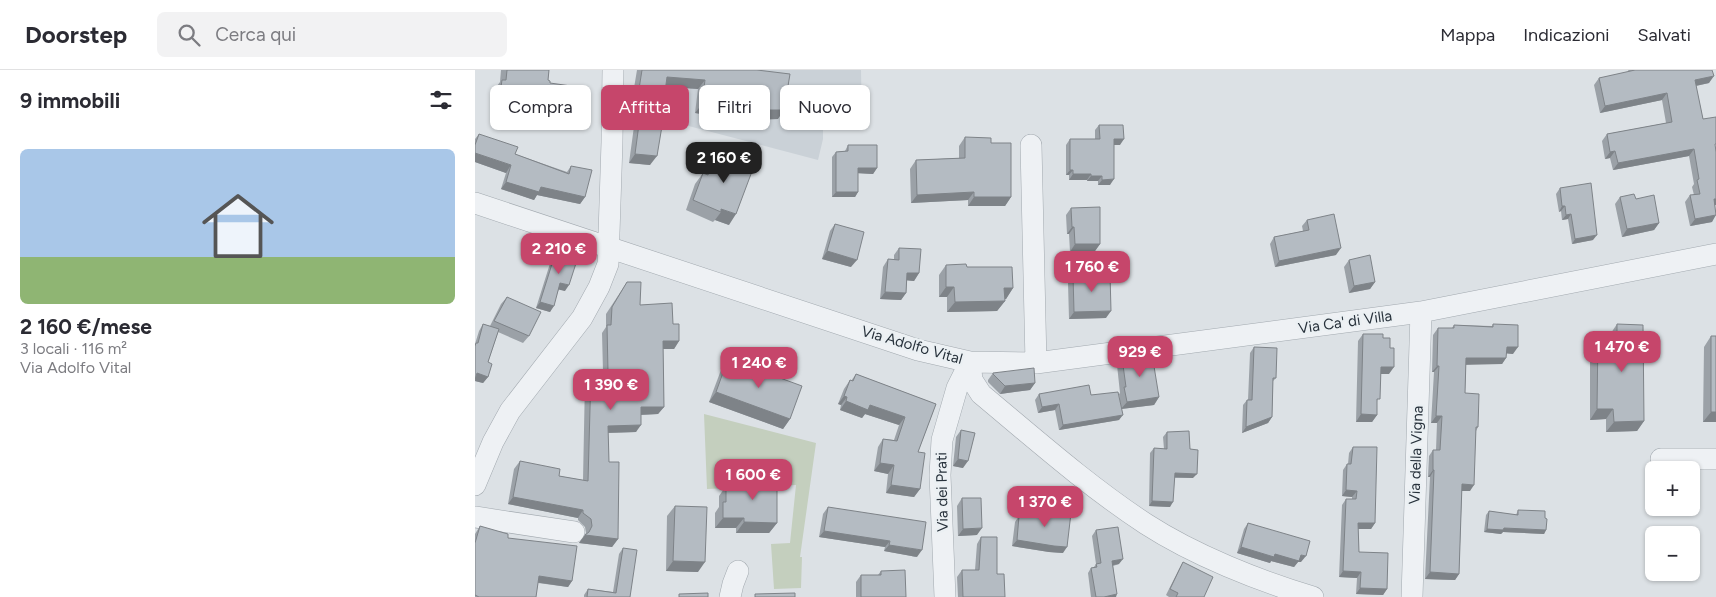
<!DOCTYPE html>
<html lang="it">
<meta charset="utf-8">
<style>
:root{--surface:#fff;--page:#f2f2f3;--text:#2b2b33;--muted:#7c7c81;--line:#e1e1e2;--accent:#c6466b}
body{margin:0;font-family:Figtree,sans-serif;background:var(--page);color:var(--text);height:100vh;display:flex;flex-direction:column;font-size:19px;white-space:nowrap}
*{box-sizing:border-box;margin:0}
p{font-size:16px;color:var(--muted)}
.icon{flex:none;width:28px;height:28px;fill:none;stroke:currentColor;stroke-width:2;stroke-linecap:round;stroke-linejoin:round}
.map{position:relative;flex:1;overflow:hidden}
.drawer{display:flex;flex-direction:column;background:var(--surface);width:475px}
.drawer>*{flex:none}
.banner{position:absolute;left:15px;top:15px;width:475px;height:45px;display:flex;gap:10px}
.fabs{position:absolute;left:1170px;top:391px;display:grid;gap:10px}
.fabs a{display:grid;place-items:center;width:55px;height:55px;border-radius:8px;background:var(--surface);box-shadow:0 1px 4px #0004;font-size:25px}
.price{position:absolute;translate:-50% -42px;padding:0 11px;border-radius:10px;background:var(--accent);color:#fff;font-size:16px;line-height:32px;filter:drop-shadow(0 1px 2px #0008)}
.price::after{content:'';position:absolute;left:50%;top:30px;width:15px;height:11px;margin-left:-8px;background:inherit;clip-path:polygon(0 0,100% 0,50% 100%)}
.price.current{background:#222;color:#fff}
ul{padding:0;list-style:none}
li{display:grid;align-content:center;gap:10px;height:265px;padding:0 20px}
li span{display:grid;place-items:center;height:155px;border-radius:8px;color:#555}
li>.icon{margin-inline-start:auto}
span .icon{width:90px;height:90px;fill:#fffc;stroke-width:1}
li b{font-size:21px}
h2{display:flex;justify-content:space-between;align-items:center;height:60px;padding:0 20px;font-size:21px}
.chip{padding:0 18px;border-radius:8px;background:var(--surface);box-shadow:0 1px 4px #0004;font-size:18px;line-height:45px}
.chip.current{background:var(--accent);color:#fff}
header{display:flex;align-items:center;gap:30px;box-sizing:border-box;height:70px;padding:0 25px;background:var(--surface);border-bottom:1px solid var(--line)}
header strong{font-size:24px}
nav{display:flex;gap:28px;margin-inline-start:auto;font-size:18px}
.search{width:350px;height:45px;background:var(--page);display:flex;align-items:center;gap:12px;box-sizing:border-box;padding:0 18px;border-radius:8px;color:var(--muted);font-size:19px}
main{display:flex;flex:1;min-height:0}
.map>svg:first-child{display:block}
.built{fill:#cad1d7}
.green{fill:#c4cfbe}
.lines{fill:none;stroke-linecap:round;stroke-linejoin:round}
.minor-casing{stroke:#a2a9af;stroke-width:22}
.minor{stroke:#eef1f4;stroke-width:21}
.wall{fill:#9ba1a7}
.shaded-wall{fill:#7e8388}
.building{fill:#b4bbc2;stroke:#7e8388}
.labels{text-anchor:middle;stroke-width:5;stroke-linejoin:round;paint-order:stroke}
.street-label{font-size:15px;fill:#27313b;stroke:#ebf0f3}
</style>
<header>
<strong>Doorstep</strong>
<div class="search"><svg class="icon" aria-label="search" viewBox="0 0 24 24"><circle cx="10" cy="10" r="6"/><path d="M15 15l6 6"/></svg>Cerca qui</div>
<nav><a>Mappa</a><a>Indicazioni</a><a>Salvati</a></nav>
</header>
<main>
<section class="drawer">
<h2>9 immobili<svg class="icon" aria-label="filters" viewBox="0 0 24 24"><path d="M4 7h16M4 17h16"/><circle cx="9" cy="7" r="2"/><circle cx="15" cy="17" r="2"/></svg></h2>
<ul>
<li><span style="background:linear-gradient(#a9c7e8 70%,#8fb573 0)"><svg class="icon" aria-label="home" viewBox="0 0 24 24"><path d="M3 11l9-7 9 7M6 9v11h12V9"/></svg></span><div><b>2 160 €/mese</b><p>3 locali · 116 m²</p><p>Via Adolfo Vital</p></div></li>
</ul>
</section>
<div class="map">
<svg width="1241" height="527" viewBox="0 0 1241 527">
<rect width="100%" height="100%" fill="#dce1e5"/>
<!-- built -->
<path class="built" d="M234,0H386L387,56L384,59L348,58V69L343,90L206,54L215,18Z"/>
<!-- green -->
<path class="green" d="M229,344L341,373L325,487H327L326,518L299,519L296,474L315,473L321,415L232,419Z"/>
<g class="lines">
<!-- minor casing -->
<g class="minor-casing">
<path id="minor" d="M556,75L561,293
M0,133L443,280L495,292L561,293L946,242L1241,184
M495,292L497,310L506,324C560,369 613,416 671,454C719,485 784,511 838,527
M1186,389H1241
M0,415L18,372L35,341L107,248L124,217L133,194L137,72L138,0
M0,447L99,462
M255,527L258,514L263,501
M470,527L465,405L467,370L482,318L495,292
M937,527L946,242"/>
</g>
<!-- minor -->
<use href="#minor" class="minor"/>
</g>
<!-- wall -->
<path class="wall" d="M26,0H74L73,10L92,46L85,56L16,48L19,20L25,12Z
M162,0H282L303,49L267,50L220,43L223,19L191,17L175,95L154,93L160,49L154,48Z
M1153,0H1237L1234,13L1221,16L1228,49L1241,80L1240,135L1237,152L1215,156L1210,132L1215,125H1219L1217,117L1219,114L1214,86L1138,100L1135,88L1130,89L1127,71L1132,64L1191,53L1187,30L1125,43L1119,15L1124,8L1154,2Z
M624,55L645,75H639L635,115H623V111H612V110H594V105H591V75L595,69H620V60Z
M4,64L40,84L92,102L96,96L110,127L105,134L62,125L59,130L26,119L31,103L0,92V69Z
M490,67L516,73L536,127L530,136H493V130L436,133L435,99L441,90L484,88V76Z
M373,75L402,98L398,104L383,103V122L380,127H357V87L361,82L370,81Z
M241,82L254,155L240,150L238,152L211,140L220,114L228,103L230,104L234,92Z
M1085,118L1118,170L1097,174L1093,149L1087,150L1086,141L1084,142L1081,124Z
M1145,127L1161,129L1184,153L1179,160L1147,167L1140,134Z
M596,138L625,174L620,181L595,182L594,164H592L591,145Z
M832,150L861,185L800,197L795,174L799,167L828,161L827,156Z
M360,154L376,197L347,189L355,161Z
M82,178L90,221L84,219L75,242L61,238L78,184Z
M424,178L444,203L439,211L432,210L431,223L426,230L405,229L408,197L413,189L419,190V185Z
M874,190L900,212L895,219L874,223L869,197Z
M471,195L492,197L538,218L531,229H530V231L522,241L472,242V227H464V205Z
M598,205L631,248L594,249L593,213Z
M152,212L165,235L198,254L204,271L199,279H188L189,337L183,344L166,345L161,362L133,363L134,392L143,469L137,477L104,473L111,463L110,457L103,450V448L33,434L39,399L45,391L84,406L108,410L110,310L116,303L128,302L127,263L131,257V244Z
M32,227L54,266L48,273L23,262L13,292V307L8,313L0,311V274L4,261L8,254L15,256L26,234Z
M1018,254L1038,284L1031,283V288L1027,294H991L990,323L1003,357L1001,361L995,421H987L984,504L980,510L950,509L955,407H953L954,386L958,380H961L962,353H956L959,302H957L958,265L963,258H977L979,255L1017,256Z
M1142,254L1169,351L1162,361L1131,362V349L1115,350V274L1123,264L1136,263Z
M888,264L914,304H906L902,332V345L897,352H881L883,271Z
M1236,266H1241V352H1228L1229,277Z
M779,277L801,308L798,311L797,347L793,353L767,363L768,335L772,330H773L775,283Z
M647,288L684,327L679,335L646,339L644,350L584,360L580,340L563,343L560,330L564,324L616,325L646,339L644,324L645,323L642,295Z
M253,289L315,349L308,359L234,332L246,300Z
M518,303L560,313L555,320L525,324L513,312V310Z
M381,304L461,334L443,382L445,419L439,427L411,423L413,404L399,401L403,377L408,369L419,370L424,355L390,344L387,348L365,340L366,335L363,334L369,319L375,310L376,311Z
M486,360L488,398L478,396L481,367Z
M692,362L715,379L718,408H699L695,437L674,436L675,383L679,378L689,379L688,367Z
M878,377L900,453L896,459H883L884,482L912,519L908,525L881,524L882,508L864,507L867,435L871,429H877V427L867,426L868,400L872,394H873L874,383Z
M268,409L302,453L294,463H261V458H240V443L244,437V426L251,416H263Z
M487,428L502,465L483,466L482,436Z
M200,436L223,502L191,501L192,446Z
M353,437L442,487L409,481L410,477L344,467L348,444Z
M565,439L588,483L574,482L537,476L540,452L544,446L559,447Z
M1043,440L1070,448L1071,460L1069,464L1028,462L1026,464L1009,462L1011,445L1014,441L1041,445Z
M773,453L826,492H823L819,497L796,491L795,493L762,483L769,459Z
M5,456L33,468L97,511L93,517L63,513L61,527H0V464Z
M621,460L644,494L638,496L641,527H616L613,503L616,498L619,497L621,494L617,466Z
M506,467L522,504L530,527H483L482,507L487,500H500L502,474Z
M148,478L155,527H109V525L113,519L138,522L144,484Z
M708,492L729,527H694L691,525L704,499Z
M406,501L431,527H381V512L386,505H403Z"/>
<!-- shaded-wall -->
<path class="shaded-wall" d="M1239,6L1234,13L1215,17L1220,10Z
M192,7L230,10L223,19L185,16Z
M1192,23L1187,30L1125,43L1130,36Z
M227,34L309,40L303,49L267,50L220,43Z
M23,38L92,46L85,56L16,48Z
M161,38L166,39L160,49L154,48Z
M639,69H649L645,75H635Z
M1219,79L1214,86L1138,100L1143,93Z
M1140,81L1135,88L1130,89L1135,82Z
M0,83L36,95L31,103L0,92Z
M160,84L182,86L175,95L154,93Z
M383,98H402L398,104L379,103Z
M595,100H598L594,105H591Z
M598,104H616L612,110H594Z
M616,106H627L623,111H612Z
M639,109L635,115H623L627,110Z
M31,112L66,117L110,127L105,134L62,125L59,130L26,119Z
M361,122H383L380,127H357Z
M499,122L493,130L436,133L442,125Z
M499,127H536L530,136H493Z
M1239,129H1241V135L1234,136Z
M1087,136H1090L1086,141L1084,142Z
M246,139L261,144L254,155L240,150L246,142Z
M1096,144L1093,149L1087,150L1091,145Z
M1241,145L1237,152L1215,156L1220,149Z
M1184,153L1179,160L1147,167L1152,159Z
M597,157H599L594,164H592Z
M1122,165L1118,170L1097,174L1100,169Z
M600,174H625L620,181L595,182Z
M866,178L861,185L800,197L804,191Z
M352,181L382,190L376,197L347,189Z
M432,203H444L439,211L427,210Z
M900,212L895,219L874,223L879,216Z
M85,213L94,215L90,221L81,219Z
M471,217H479L472,227H464Z
M529,218H538L531,229H522Z
M410,222L431,223L426,230L405,229Z
M530,231L522,241L472,242L480,232Z
M65,232L79,236L75,242L61,238Z
M636,241L631,248L594,249L599,242Z
M188,271H204L199,279H182Z
M1032,277H1043L1038,284L1027,283Z
M991,288H1031L1027,294L986,295Z
M962,296H964L959,302H957Z
M906,297H919L914,304H901Z
M2,303L13,307L8,313L0,311Z
M560,313L555,320L525,324L530,316Z
M241,322L315,349L308,359L234,332Z
M369,326L372,327L366,335L363,334Z
M684,327L679,335L646,339L652,332Z
M371,331L395,335L430,347L424,355L390,344L387,348L365,340Z
M584,334L580,340L563,343L567,337Z
M166,337H189L183,344L161,345Z
M1122,339H1138L1131,349L1115,350Z
M1236,342H1241V352H1228Z
M886,344L902,345L897,352H881Z
M648,345L644,350L584,360L588,355Z
M961,346H967L962,353H956Z
M797,347L793,353L767,363L771,357Z
M1169,351L1162,361L1131,362L1139,352Z
M166,355L161,362L127,363L133,356Z
M483,389L493,391L488,398L478,396Z
M405,393L419,395L413,404L399,401Z
M958,400H959L955,407H953Z
M700,403L722,404L718,408L696,407Z
M987,414L999,415L995,421H983Z
M416,415L445,419L439,427L411,423Z
M871,420L882,421L877,427L867,426Z
M38,427L108,440L103,448L33,434Z
M677,431L698,432L695,437L674,436Z
M248,448H269L261,458H240Z
M269,452L302,453L294,463H261Z
M883,453H900L896,459H879Z
M507,458L502,465L483,466L488,459Z
M1029,458L1071,460L1069,464L1028,462L1026,464L1009,462L1012,459Z
M349,461L415,471L410,477L344,467Z
M110,465L143,469L137,477L104,473Z
M542,470L592,477L588,483L574,482L537,476Z
M414,475L447,480L442,487L409,481Z
M766,477L800,484L826,485L831,486L826,492H823L819,497L796,491L795,493L762,483Z
M648,489L644,494L633,496L637,491Z
M198,491L230,492L223,502L191,501Z
M868,501L886,502L882,508L864,507Z
M955,502L984,504L980,510L950,509Z
M64,506L97,511L93,517L59,512Z
M885,518L912,519L908,525L881,524Z
M642,524L641,527H629Z"/>
<!-- building -->
<path class="building" d="M32,0H74L73,10L75,11V13L96,16L92,46L23,38L27,10H31Z
M167,0H282L315,4L309,40H274L227,34L230,10L192,7L187,44H189L182,86L160,84L166,39L161,38Z
M1160,0H1237L1239,6L1220,10L1228,49L1241,47V74H1240L1241,82V129H1239L1241,145L1220,149L1215,125L1225,124L1222,110L1224,109L1219,79L1143,93L1140,81L1135,82L1132,64L1197,52L1192,23L1130,36L1124,8Z
M624,55H648L649,69H639V109L627,110V106H616V104H598V100H595V69H625Z
M4,64L43,77L40,84L94,104L96,96L117,100L110,127L66,117L64,122L31,112L36,95L0,83V75Z
M490,67L516,68V73H536V127H499V122L442,125L441,90L490,88Z
M373,75H402V98H383V122H361V82L373,81Z
M241,82L279,96L261,144L246,139V142L218,130L228,103L233,105Z
M1116,113L1122,165L1100,169L1096,144L1091,145L1090,136H1087L1085,118Z
M1159,124L1161,129L1179,125L1184,153L1152,159L1145,127Z
M625,137V174H600L599,157H597L596,138Z
M859,144L866,178L804,191L799,167L834,160L832,150Z
M360,154L389,162L382,190L352,181Z
M82,178L104,184L94,215L85,213L79,236L65,232Z
M424,178L446,179L444,203H432L431,223L410,222L413,189L424,190Z
M895,185L900,212L879,216L874,190Z
M491,194L492,197H537L538,218H529L530,231L480,232L479,217H471V195Z
M635,204L636,241L599,242L598,205Z
M152,212H166L165,235L197,233L198,254H204V271H188L189,337H166V355L133,356L134,392H144L143,469L110,465L114,462L117,456L116,449L108,443V440L38,427L45,391L85,399L84,406L113,411L116,303L133,302L132,255H136L137,237Z
M32,227L66,242L54,266L19,251Z
M8,254L24,259L13,292L17,294L13,307L2,303L0,310V276L1,273H3Z
M1018,254L1043,255V277H1032L1031,288H991L990,323L1004,324L1003,357H1001L999,415L987,414L984,504L955,502L959,400H958V380H965L967,346H961L964,296H962L963,258H979V255L1018,257Z
M1142,254L1168,255L1169,351L1139,352L1138,339H1122L1123,264L1142,263Z
M888,264H908V268H915V278H919V297H906L905,329H902V345L886,344Z
M1236,266H1241V342H1236Z
M779,277L802,278L801,308H798L797,347L771,357L772,330H777Z
M677,284L684,327L652,332L649,317H651L647,288Z
M253,289L327,316L315,349L241,322Z
M559,298L560,313L530,316L518,304V303Z
M381,304L461,334L443,382L450,383L445,419L416,415L419,395L405,393L408,369L422,371L430,347L395,335L393,340L371,331L372,327L369,326L375,310L378,311Z
M614,315L616,325L643,322L648,345L588,355L584,334L567,337L564,324Z
M486,360L500,363L493,391L483,389Z
M714,361L715,379L723,380L722,404L700,403L698,432L677,431L679,378L692,379V362Z
M878,377H902L900,453H883L884,482L913,483L912,519L885,518L886,502L868,501L871,429H881L882,421L871,420L872,394H876Z
M268,409H302V453L269,452V448H248V432H251V416H267Z
M487,428H506L507,458L488,459Z
M200,436L232,437L230,492L198,491Z
M353,437L451,452L447,480L414,475L415,471L349,461Z
M565,439L596,443L592,477L579,476L542,470L544,446L560,447V445L564,446Z
M1043,440L1070,441V448L1072,449L1071,460L1029,458L1028,460L1012,459L1014,441L1043,445Z
M773,453L835,471L831,486L826,485L824,491L800,484L799,487L766,477Z
M5,456L33,464V468L102,476L97,511L64,506L61,527H4L0,525V473Z
M643,457L648,489L637,491L642,524L629,527H621L616,498L622,497L621,494L626,493L621,460Z
M506,467H522V504H529L530,527H488L487,500H504Z
M148,478L162,480L155,527H112L113,519L141,523Z
M708,492L738,507L729,527H701L703,523L695,519Z
M430,500L431,527H386V505H406V501Z
M233,523V527H204V524Z
M320,523V527H280V524Z"/>
<g class="labels">
<!-- street labels -->
<g class="street-label">
<text transform="translate(870 252) rotate(-8)" y="5">Via Ca' di Villa</text>
<text transform="translate(437 275) rotate(16)" y="5">Via Adolfo Vital</text>
<text transform="translate(941 385) rotate(-88)" y="5">Via della Vigna</text>
<text transform="translate(467 422) rotate(-91)" y="5">Via dei Prati</text>
</g>
</g>
</svg>
<div class="fabs">
<a>+</a>
<a>−</a>
</div>
<b class="price current" style="left:249px;top:114px">2 160 €</b>
<b class="price" style="left:84px;top:205px">2 210 €</b>
<b class="price" style="left:617px;top:223px">1 760 €</b>
<b class="price" style="left:1147px;top:303px">1 470 €</b>
<b class="price" style="left:665px;top:308px">929 €</b>
<b class="price" style="left:284px;top:319px">1 240 €</b>
<b class="price" style="left:136px;top:341px">1 390 €</b>
<b class="price" style="left:278px;top:431px">1 600 €</b>
<b class="price" style="left:570px;top:458px">1 370 €</b>
<div class="banner">
<a class="chip">Compra</a>
<a class="chip current">Affitta</a>
<a class="chip">Filtri</a>
<a class="chip">Nuovo</a>
</div>
</div>
</main>
